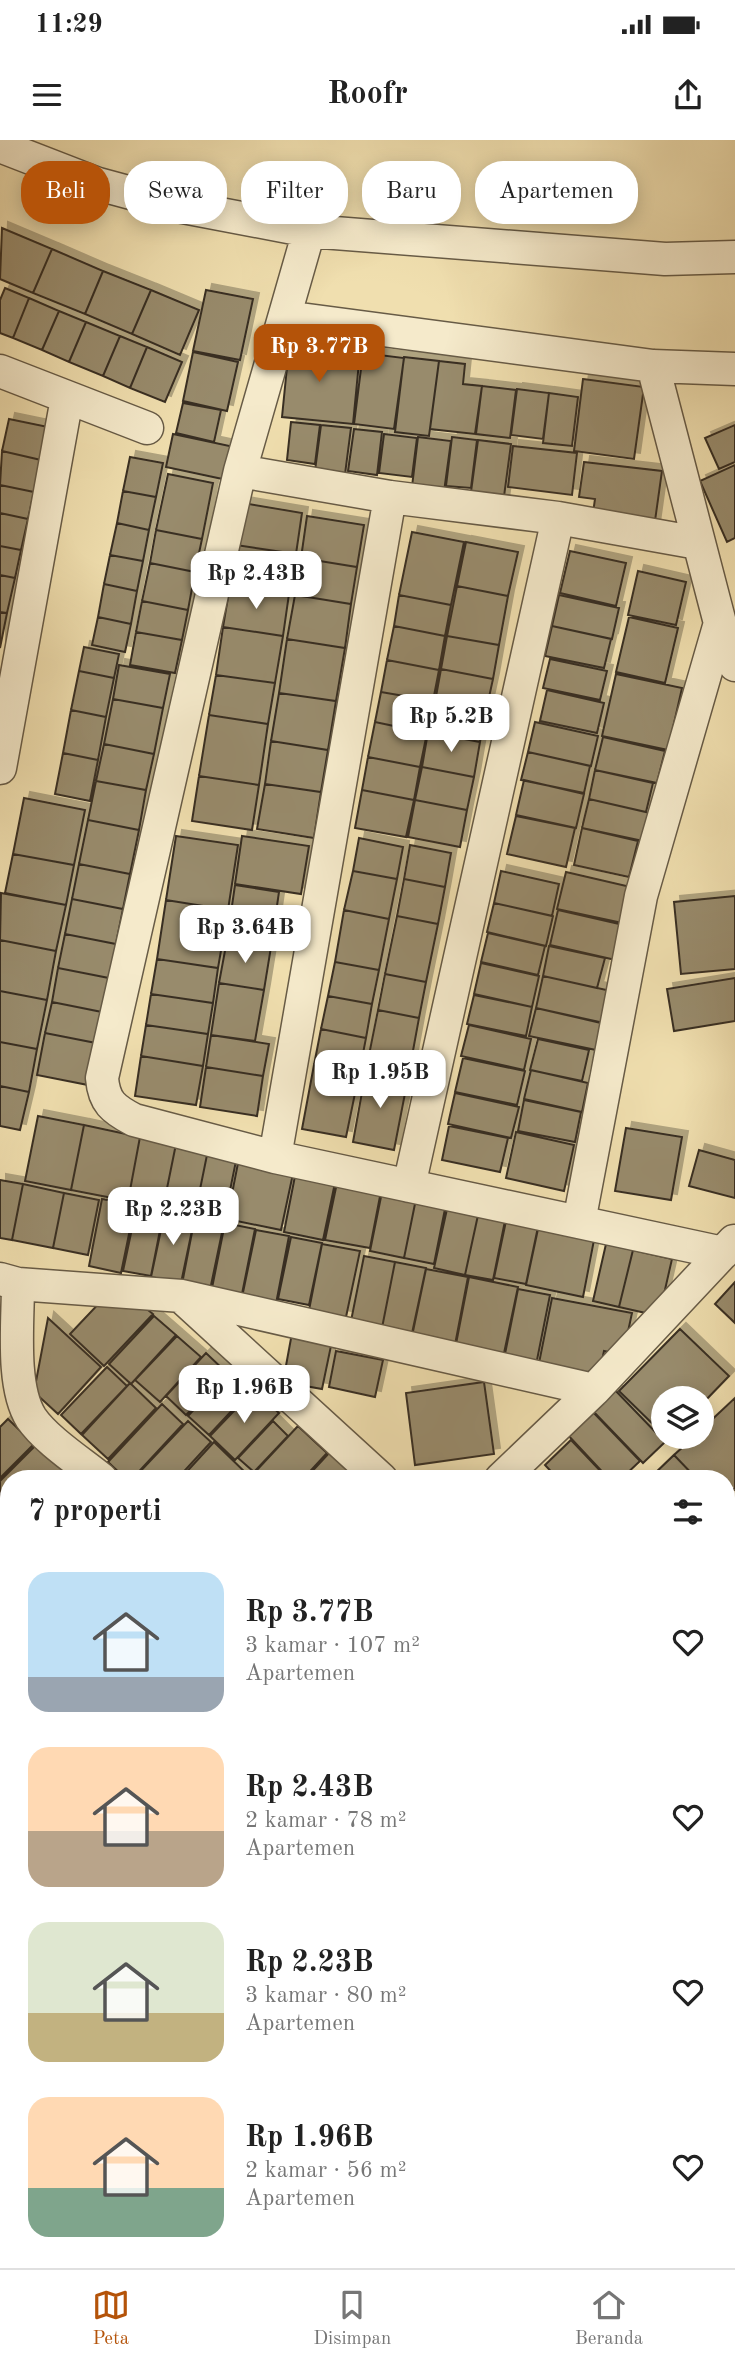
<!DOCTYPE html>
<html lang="id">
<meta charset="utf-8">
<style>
:root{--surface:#fff;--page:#f6f6f6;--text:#222;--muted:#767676;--line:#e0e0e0;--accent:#b45309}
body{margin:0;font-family:"Old Standard TT",serif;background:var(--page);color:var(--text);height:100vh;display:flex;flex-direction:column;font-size:26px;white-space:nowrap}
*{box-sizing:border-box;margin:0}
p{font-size:23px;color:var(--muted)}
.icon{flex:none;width:38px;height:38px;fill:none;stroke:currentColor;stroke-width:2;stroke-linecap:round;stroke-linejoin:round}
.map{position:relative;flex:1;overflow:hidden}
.details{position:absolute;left:0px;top:1330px;width:735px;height:798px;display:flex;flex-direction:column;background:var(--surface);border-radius:28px 28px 0 0;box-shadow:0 4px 18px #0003}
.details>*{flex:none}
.top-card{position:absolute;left:21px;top:21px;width:693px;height:63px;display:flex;gap:14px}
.tools{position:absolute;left:651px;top:1246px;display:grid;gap:14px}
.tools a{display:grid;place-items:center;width:63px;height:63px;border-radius:50%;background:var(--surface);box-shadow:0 4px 18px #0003;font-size:35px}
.price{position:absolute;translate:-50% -60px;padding:0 16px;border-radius:14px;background:#fff;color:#222;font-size:23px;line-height:46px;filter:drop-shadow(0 2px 4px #0008)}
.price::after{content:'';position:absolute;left:50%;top:42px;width:21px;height:16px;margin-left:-10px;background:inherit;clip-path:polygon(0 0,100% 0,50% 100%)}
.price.on{background:var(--accent);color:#fff}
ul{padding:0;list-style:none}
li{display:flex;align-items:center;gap:21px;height:175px;padding:0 28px}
li span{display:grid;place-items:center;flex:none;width:196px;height:140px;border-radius:21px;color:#555}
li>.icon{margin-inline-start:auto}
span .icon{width:84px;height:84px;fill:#fffc;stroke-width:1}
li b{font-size:30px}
h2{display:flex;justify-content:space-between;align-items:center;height:84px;padding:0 28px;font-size:30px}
.pill{padding:0 24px;border-radius:28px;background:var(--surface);box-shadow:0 4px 18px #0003;font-size:24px;line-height:63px}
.pill.on{background:var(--accent);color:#fff}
.status{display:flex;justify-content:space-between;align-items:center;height:49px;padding:0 35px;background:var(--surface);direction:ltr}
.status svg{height:19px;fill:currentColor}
header{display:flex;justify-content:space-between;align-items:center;height:91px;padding:0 28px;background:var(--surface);font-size:32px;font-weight:700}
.dock{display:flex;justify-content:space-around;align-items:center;height:98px;border-top:2px solid var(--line);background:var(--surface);font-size:19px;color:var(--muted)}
.dock a{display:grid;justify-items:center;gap:4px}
.dock .on{color:var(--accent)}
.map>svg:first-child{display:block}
.forest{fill:url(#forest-firs);stroke:#85785d;stroke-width:2}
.building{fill:#988b6c;stroke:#392f23;stroke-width:2;filter:url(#shadow)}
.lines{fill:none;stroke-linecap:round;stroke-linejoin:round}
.minor-casing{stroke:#675b46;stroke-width:35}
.tertiary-casing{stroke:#675b46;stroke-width:42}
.minor{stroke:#f5eacb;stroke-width:32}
.tertiary{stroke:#f5eacb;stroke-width:38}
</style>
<div class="status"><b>11:29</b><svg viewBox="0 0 49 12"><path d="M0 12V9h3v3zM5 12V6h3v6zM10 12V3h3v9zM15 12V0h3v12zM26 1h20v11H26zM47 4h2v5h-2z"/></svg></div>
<header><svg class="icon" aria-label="menu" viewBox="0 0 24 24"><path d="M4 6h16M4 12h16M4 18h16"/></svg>Roofr<svg class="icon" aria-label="share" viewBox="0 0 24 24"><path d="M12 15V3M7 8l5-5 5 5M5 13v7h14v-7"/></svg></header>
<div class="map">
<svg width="735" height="2128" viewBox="0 0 735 2128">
<defs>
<pattern id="forest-firs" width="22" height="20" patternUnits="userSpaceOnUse" patternTransform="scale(1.75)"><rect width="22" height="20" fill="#d1c197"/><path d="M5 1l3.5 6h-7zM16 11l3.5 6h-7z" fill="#b4a682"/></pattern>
<filter id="shadow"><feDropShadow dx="6" dy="-6" stdDeviation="0" flood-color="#0004"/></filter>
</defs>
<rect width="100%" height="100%" fill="#f0dfaf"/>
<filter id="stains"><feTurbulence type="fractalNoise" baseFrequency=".00286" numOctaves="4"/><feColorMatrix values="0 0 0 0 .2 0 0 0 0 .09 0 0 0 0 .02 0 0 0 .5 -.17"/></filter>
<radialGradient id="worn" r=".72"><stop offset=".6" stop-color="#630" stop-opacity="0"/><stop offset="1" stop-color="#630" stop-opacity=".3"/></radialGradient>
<!-- forest -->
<path class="forest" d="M735,1561V1844L726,1846V1569Z"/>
<!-- building -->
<path class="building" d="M2,88L52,109L33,153L0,139Z
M52,109L103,131L85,174L33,153Z
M103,131L151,150L132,194L85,174Z
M5,148L29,158L13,198L0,193V160Z
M151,150L199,170L180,215L132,194Z
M206,150L253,159L240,220L193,211Z
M29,158L59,171L42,210L13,198Z
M59,171L86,182L69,222L42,210Z
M86,182L120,196L103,236L69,222Z
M120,196L147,207L130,248L103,236Z
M290,197L325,201L323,219L359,222L353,284L282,277Z
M147,207L182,222L165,262L130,248Z
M193,212L238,222L227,271L183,261Z
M363,213L404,218L394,289L354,284Z
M404,217L439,221L429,296L395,292Z
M439,221L465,224L463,244L482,246L475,294L430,289Z
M583,239L644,247L634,319L574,311Z
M482,246L516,250L510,298L476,294Z
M517,249L549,253L543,299L511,295Z
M549,253L578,257L572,306L543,303Z
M183,263L221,270L214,302L176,293Z
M9,279L48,287L41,320L2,311Z
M291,282L320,285L315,324L287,320Z
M321,285L351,288L344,342L314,338Z
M735,285V322L719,329L705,298Z
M354,289L382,292L377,335L348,331Z
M173,294L239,308L232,341L166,327Z
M384,294L417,298L412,337L379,333Z
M418,297L451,301L443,359L411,355Z
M452,297L477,300L471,348L446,346Z
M478,300L511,304L503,364L470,359Z
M513,306L577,313L572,355L508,347Z
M2,311L41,320L34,352L0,345Z
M130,317L163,323L156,357L123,351Z
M584,322L662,331L654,388L592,380L595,359L579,357Z
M735,325V398L727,402L700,341Z
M168,334L213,343L202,399L156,390Z
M0,345L34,352L28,379L0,373Z
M123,351L156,357L149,390L117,383Z
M243,363L302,373L296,414L236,405Z
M0,373L28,379L21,410L0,406Z
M307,376L364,385L357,427L301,418Z
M117,383L149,390L143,421L110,415Z
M156,390L202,399L195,432L150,423Z
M412,392L464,402L451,465L399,455Z
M466,402L518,412L508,456L457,446Z
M236,405L296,414L289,454L230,445Z
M0,406L21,410L15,438L0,435Z
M570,411L626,423L616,466L560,453Z
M110,415L143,421L137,451L104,444Z
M301,418L357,427L351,464L295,455Z
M150,423L195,432L188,470L142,461Z
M638,431L686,442L676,485L628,475Z
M0,435L15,438L7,473L0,472Z
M104,444L137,451L131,484L98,477Z
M230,445L289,454L283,496L223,487Z
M457,446L508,456L499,505L447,496Z
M295,455L351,464L345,508L287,499Z
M399,455L451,465L445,496L394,486Z
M559,455L619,468L612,499L552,486Z
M142,461L188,470L182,500L136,492Z
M0,472L7,473L0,508Z
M98,477L131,484L125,512L92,505Z
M629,477L678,488L665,543L616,532Z
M394,486L445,496L439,530L387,520Z
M552,486L611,499L604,528L545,516Z
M223,487L283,496L275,543L216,535Z
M136,492L182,500L175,533L130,525Z
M447,496L499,505L493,539L441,529Z
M287,499L345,508L336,561L279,553Z
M84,507L119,514L114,538L79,531Z
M550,519L607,531L600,560L543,548Z
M387,520L439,530L433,561L381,552Z
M119,525L170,534L163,568L113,559Z
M441,529L493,539L486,571L435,562Z
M79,531L114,538L106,577L71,570Z
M616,534L682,548L668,610L602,596Z
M216,535L275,543L268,584L209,575Z
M547,550L604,563L597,593L540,581Z
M381,552L433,561L427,593L375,582Z
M279,553L336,561L328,610L271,601Z
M113,559L163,568L154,614L104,604Z
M435,562L486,571L480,602L428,592Z
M71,570L106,577L98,620L63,613Z
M209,575L268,584L259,645L199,636Z
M375,582L427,593L420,627L368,617Z
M535,582L598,596L591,626L528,612Z
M428,592L480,602L474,637L422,627Z
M603,597L665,611L657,643L595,630Z
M271,601L328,610L321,652L265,644Z
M104,604L154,614L146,650L96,641Z
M528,612L590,626L584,653L521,640Z
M63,613L98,620L90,661L55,654Z
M368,617L420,627L414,660L362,650Z
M422,627L474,637L467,670L415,660Z
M595,630L653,643L646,672L589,659Z
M199,636L259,645L252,690L192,681Z
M524,640L584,654L576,688L516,675Z
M96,641L146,650L139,690L88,680Z
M265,644L321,652L314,698L257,689Z
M362,650L414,660L406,697L355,688Z
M24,658L85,670L74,725L13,714Z
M589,659L650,673L643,701L582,688Z
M415,660L467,670L460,707L408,697Z
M516,676L575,688L566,727L507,714Z
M88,680L139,690L130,734L79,724Z
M582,688L638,701L629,737L574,725Z
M176,696L238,705L228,770L166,760Z
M242,696L309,706L301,754L235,744Z
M359,698L403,707L397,739L353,731Z
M410,705L451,713L445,747L404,739Z
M13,714L74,725L66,765L5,753Z
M79,724L130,734L123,769L72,759Z
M353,731L397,739L389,779L344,770Z
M501,731L559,744L552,776L494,763Z
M566,732L635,748L627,784L557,769Z
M404,739L445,747L438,784L397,776Z
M235,745L279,752L271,807L227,800Z
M1,753L66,765L56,811L0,800Z
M735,756V829L681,834L674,762Z
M72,759L123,769L116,804L65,794Z
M166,760L228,770L218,828L157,819Z
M494,763L553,776L546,806L487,792Z
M344,770L389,779L379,830L335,822Z
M558,770L628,786L620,821L550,805Z
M397,776L438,784L426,842L385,834Z
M488,793L545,806L538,835L481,822Z
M65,794L116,804L109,838L58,828Z
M0,800L56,811L47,860L0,851Z
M227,800L271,807L264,850L219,843Z
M549,806L605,818L597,848L543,836Z
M157,819L218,828L213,863L151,854Z
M335,822L379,830L372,864L328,856Z
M481,823L539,836L532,867L474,854Z
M58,828L109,838L102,872L52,862Z
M385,834L426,842L419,878L378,870Z
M543,836L611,851L604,883L536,868Z
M735,838V881L674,891L667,849Z
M219,843L264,850L255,901L211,895Z
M0,851L47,860L37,909L0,902Z
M151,854L213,863L208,894L146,885Z
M474,855L532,867L526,896L467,884Z
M328,856L372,864L366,898L321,889Z
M52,862L102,872L96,903L45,893Z
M536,868L601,883L596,910L529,896Z
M378,870L419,878L408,938L366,930Z
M146,885L208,894L203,926L141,916Z
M469,885L531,899L524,930L461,916Z
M321,889L366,898L359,934L314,925Z
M45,893L96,903L88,945L37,935Z
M211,895L269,904L263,936L206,927Z
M538,899L589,910L582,941L530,930Z
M0,902L37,909L29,952L0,946Z
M141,916L203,926L196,965L135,956Z
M463,918L525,931L517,965L455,952Z
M314,925L359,934L346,997L302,989Z
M206,927L263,936L257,976L200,967Z
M366,930L408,938L394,1010L353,1002Z
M531,930L588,943L582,972L524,959Z
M0,946L29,952L20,990L0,986Z
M455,953L519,967L511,998L448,984Z
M524,960L581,972L575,1002L518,991Z
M38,976L84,985L71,1050L25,1041Z
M84,985L140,997L128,1061L71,1050Z
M449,986L508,998L500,1032L442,1020Z
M626,988L682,997L671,1060L615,1051Z
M516,992L574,1005L564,1051L506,1038Z
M140,997L176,1004L163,1068L128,1061Z
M176,1004L208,1010L195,1074L163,1068Z
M208,1010L237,1016L224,1080L195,1074Z
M699,1010L735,1020V1058L689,1046Z
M239,1018L294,1029L281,1090L227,1079Z
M296,1031L336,1038L323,1100L284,1092Z
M338,1038L382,1046L370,1108L325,1100Z
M0,1040L23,1044L12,1100L0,1098Z
M23,1044L64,1053L53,1108L12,1100Z
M383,1047L417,1054L404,1118L370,1111Z
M64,1053L99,1060L88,1115L53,1108Z
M417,1054L447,1059L434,1124L404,1118Z
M102,1059L135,1065L121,1133L89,1126Z
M449,1060L480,1066L465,1135L434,1128Z
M137,1065L164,1070L151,1136L123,1131Z
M480,1066L507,1071L493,1140L465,1135Z
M165,1071L195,1076L181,1143L151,1137Z
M195,1077L224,1083L210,1150L182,1144Z
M506,1081L538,1087L526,1144L494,1138Z
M225,1083L255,1089L241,1159L211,1153Z
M538,1089L594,1100L583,1157L526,1145Z
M256,1090L289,1096L275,1169L241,1162Z
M291,1097L322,1103L309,1165L278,1159Z
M322,1104L360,1111L346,1177L309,1170Z
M606,1104L633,1110L619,1167L593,1161Z
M633,1110L672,1119L659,1176L619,1167Z
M364,1116L395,1122L381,1193L350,1186Z
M395,1122L426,1128L411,1198L381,1193Z
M426,1129L468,1137L454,1210L411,1201Z
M469,1137L518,1147L503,1218L455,1209Z
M735,1142V1183L715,1164Z
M518,1149L550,1155L536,1225L504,1219Z
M104,1158L143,1166L153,1174L104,1226L70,1194Z
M552,1158L632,1173L623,1215L604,1211L598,1240L538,1228Z
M154,1176L176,1195L131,1244L109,1224Z
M48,1178L101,1227L58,1274L34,1252Z
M680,1189L729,1236L702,1264V1258H663V1294L619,1251Z
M292,1193L332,1201L322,1249L283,1242Z
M177,1196L201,1217L160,1262L135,1240Z
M336,1211L383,1220L375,1257L329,1247Z
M206,1213L227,1233L186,1275L166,1256Z
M107,1227L127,1246L81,1294L61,1275Z
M232,1228L253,1248L209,1295L188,1276Z
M484,1242L494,1314L415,1325L406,1253Z
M130,1243L156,1268L108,1319L82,1295Z
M613,1248L665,1302L643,1323L591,1269Z
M254,1250L279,1273L235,1320L210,1296Z
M735,1258V1348L726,1356V1339H697L674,1315L694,1297H702V1289Z
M162,1264L183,1284L132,1339H126L108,1322Z
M591,1270L640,1321L621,1339H609L566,1293Z
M8,1279L34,1304L0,1338V1287Z
M188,1281L211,1302L177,1339H133Z
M273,1281L288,1296L254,1332L238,1318Z
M298,1286L327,1313L303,1339H262L255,1332Z
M45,1296L78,1329L69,1339H9V1384L0,1376V1341Z
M571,1300L608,1339H558L545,1325Z
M214,1302L250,1337L248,1339H180Z
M330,1312L350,1331L343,1339H305Z
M674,1315L697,1339H649Z
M9,1596V1655L0,1659V1600Z"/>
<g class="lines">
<!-- minor casing -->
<g class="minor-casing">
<path id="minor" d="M0,6L98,44L183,67L309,91L665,119L735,117
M309,91L240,331L102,938C104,962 113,969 134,980L275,1017L723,1113
M285,177L653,226L735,229
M653,226L720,483L735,525
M0,231L147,288
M240,331L390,357L558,378L698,403
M0,628L67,258
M275,1017L390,357
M409,1046L558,378
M579,1082L641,756L720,483
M0,1139L18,1144L182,1156L594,1250
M18,1144C18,1182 11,1246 31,1278C46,1300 80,1322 101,1339
M183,1158L381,1339
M501,1339L594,1250L734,1101
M726,1375L735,1367"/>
</g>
<!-- tertiary casing -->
<g class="tertiary-casing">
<path id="tertiary" d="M726,1527L735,1518
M312,2128V2119"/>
</g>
<!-- minor -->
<use href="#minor" class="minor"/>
<!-- tertiary -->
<use href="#tertiary" class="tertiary"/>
</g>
<rect width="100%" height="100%" filter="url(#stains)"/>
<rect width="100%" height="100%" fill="url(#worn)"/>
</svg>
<div class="tools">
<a><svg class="icon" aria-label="layers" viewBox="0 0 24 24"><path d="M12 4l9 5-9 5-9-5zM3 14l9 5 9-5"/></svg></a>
</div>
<b class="price on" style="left:319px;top:244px">Rp 3.77B</b>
<b class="price" style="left:256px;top:471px">Rp 2.43B</b>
<b class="price" style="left:451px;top:614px">Rp 5.2B</b>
<b class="price" style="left:245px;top:825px">Rp 3.64B</b>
<b class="price" style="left:380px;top:970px">Rp 1.95B</b>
<b class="price" style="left:173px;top:1107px">Rp 2.23B</b>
<b class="price" style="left:244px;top:1285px">Rp 1.96B</b>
<div class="top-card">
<a class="pill on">Beli</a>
<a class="pill">Sewa</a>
<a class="pill">Filter</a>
<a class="pill">Baru</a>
<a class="pill">Apartemen</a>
</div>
<section class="details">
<h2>7 properti<svg class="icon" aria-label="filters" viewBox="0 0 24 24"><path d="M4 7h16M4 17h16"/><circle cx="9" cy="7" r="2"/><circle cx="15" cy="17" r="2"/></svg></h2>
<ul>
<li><span style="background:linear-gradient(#bfe0f5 75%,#9aa5b1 0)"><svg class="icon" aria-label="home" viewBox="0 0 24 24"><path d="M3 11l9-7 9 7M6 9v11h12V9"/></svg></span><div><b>Rp 3.77B</b><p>3 kamar · 107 m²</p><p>Apartemen</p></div><svg class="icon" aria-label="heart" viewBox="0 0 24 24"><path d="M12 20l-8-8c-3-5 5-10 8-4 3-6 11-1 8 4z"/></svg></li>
<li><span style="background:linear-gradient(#ffd9b3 60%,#b9a48a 0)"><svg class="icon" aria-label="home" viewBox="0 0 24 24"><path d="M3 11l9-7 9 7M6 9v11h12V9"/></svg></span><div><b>Rp 2.43B</b><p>2 kamar · 78 m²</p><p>Apartemen</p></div><svg class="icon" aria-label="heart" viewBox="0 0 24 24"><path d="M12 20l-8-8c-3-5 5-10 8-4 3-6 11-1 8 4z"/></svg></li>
<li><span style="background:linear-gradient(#dfe7d0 65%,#c2b280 0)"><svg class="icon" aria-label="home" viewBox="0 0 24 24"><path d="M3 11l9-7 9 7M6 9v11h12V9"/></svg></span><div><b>Rp 2.23B</b><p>3 kamar · 80 m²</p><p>Apartemen</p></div><svg class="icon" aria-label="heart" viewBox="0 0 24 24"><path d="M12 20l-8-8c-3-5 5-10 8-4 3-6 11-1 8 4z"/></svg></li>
<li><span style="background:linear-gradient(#ffd9b3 65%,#7fa58c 0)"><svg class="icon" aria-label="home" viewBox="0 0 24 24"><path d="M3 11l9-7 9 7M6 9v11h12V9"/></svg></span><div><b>Rp 1.96B</b><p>2 kamar · 56 m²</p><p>Apartemen</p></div><svg class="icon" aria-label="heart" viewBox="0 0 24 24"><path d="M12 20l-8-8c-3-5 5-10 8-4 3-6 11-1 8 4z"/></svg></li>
</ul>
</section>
</div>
<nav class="dock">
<a class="on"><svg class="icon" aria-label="map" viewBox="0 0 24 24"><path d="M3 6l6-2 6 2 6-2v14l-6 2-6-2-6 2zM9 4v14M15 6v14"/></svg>Peta</a>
<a><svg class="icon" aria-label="saved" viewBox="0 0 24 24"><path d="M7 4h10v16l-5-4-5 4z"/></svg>Disimpan</a>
<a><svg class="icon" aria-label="home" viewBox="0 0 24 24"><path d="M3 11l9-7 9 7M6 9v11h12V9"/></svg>Beranda</a>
</nav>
